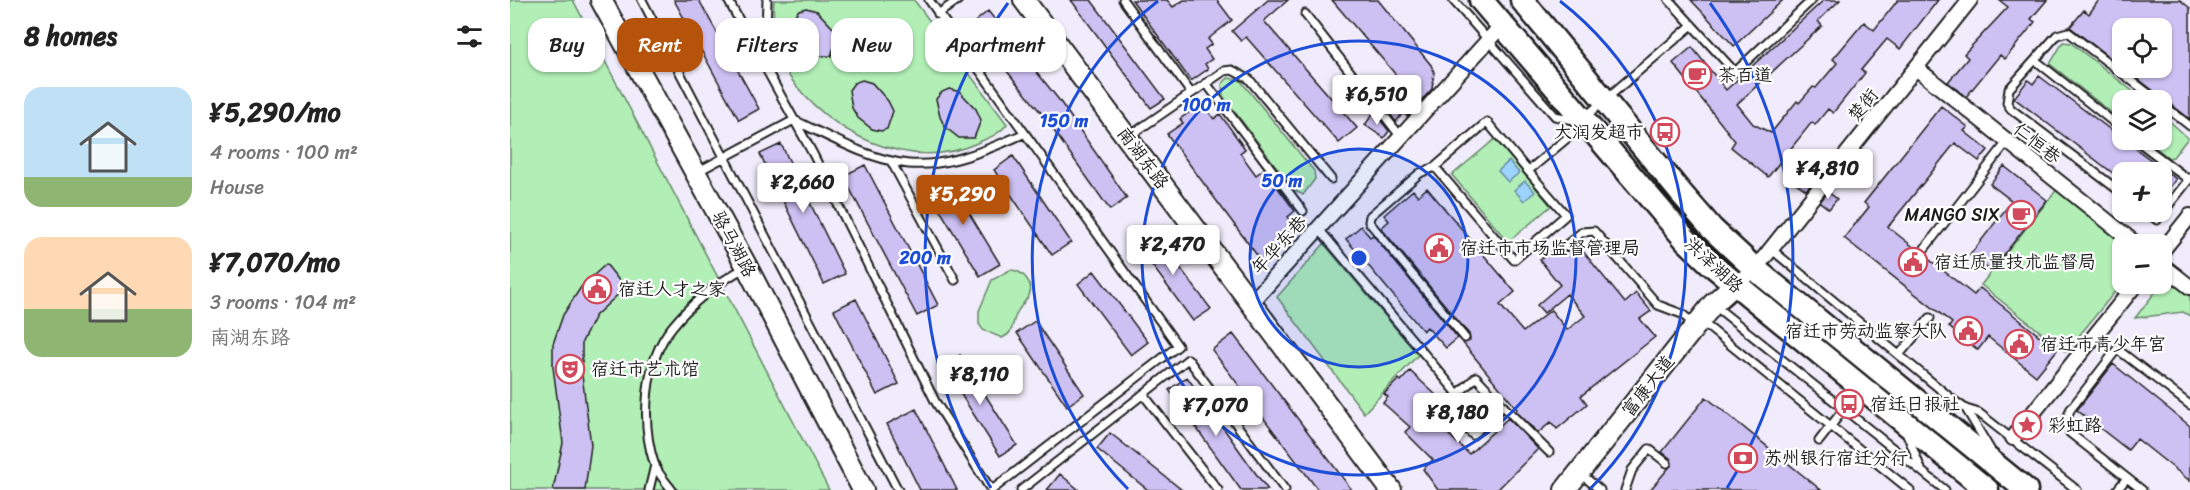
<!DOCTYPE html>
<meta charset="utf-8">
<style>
:root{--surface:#fff;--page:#f6f6f6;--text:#222;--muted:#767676;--accent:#b45309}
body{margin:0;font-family:Sriracha,"LXGW WenKai TC",sans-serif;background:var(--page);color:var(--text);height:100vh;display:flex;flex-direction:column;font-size:22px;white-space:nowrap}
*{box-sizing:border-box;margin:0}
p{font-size:20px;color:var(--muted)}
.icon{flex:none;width:33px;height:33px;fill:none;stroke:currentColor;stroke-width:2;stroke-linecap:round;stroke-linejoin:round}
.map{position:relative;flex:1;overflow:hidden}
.drawer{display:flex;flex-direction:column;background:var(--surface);width:510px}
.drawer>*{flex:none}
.guide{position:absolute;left:18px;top:18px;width:570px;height:54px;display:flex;gap:12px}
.buttons{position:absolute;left:1602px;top:18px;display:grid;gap:12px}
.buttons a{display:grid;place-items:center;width:60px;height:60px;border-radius:12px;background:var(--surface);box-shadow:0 2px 4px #0004;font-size:30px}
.price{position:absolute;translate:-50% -51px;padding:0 14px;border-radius:6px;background:#fff;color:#222;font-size:20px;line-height:39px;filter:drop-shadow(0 2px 3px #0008)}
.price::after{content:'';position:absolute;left:50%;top:36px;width:18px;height:14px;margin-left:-9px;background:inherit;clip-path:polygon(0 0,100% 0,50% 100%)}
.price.current{background:var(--accent);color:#fff}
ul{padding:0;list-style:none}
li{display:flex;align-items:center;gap:18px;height:150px;padding:0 24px}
li span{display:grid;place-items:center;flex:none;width:168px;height:120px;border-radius:18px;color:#555}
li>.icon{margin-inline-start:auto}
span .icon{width:72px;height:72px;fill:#fffc;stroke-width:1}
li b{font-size:26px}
h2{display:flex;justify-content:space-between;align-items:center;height:72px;padding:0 24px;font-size:26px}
.tag{padding:0 21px;border-radius:18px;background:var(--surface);box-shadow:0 2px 4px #0004;font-size:21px;line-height:54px}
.tag.current{background:var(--accent);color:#fff}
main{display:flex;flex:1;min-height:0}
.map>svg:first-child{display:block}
.green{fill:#b2efb6;stroke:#678669;stroke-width:1.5}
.water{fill:#9cd4fc;stroke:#698aa2;stroke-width:1.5}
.building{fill:#cdc1f3;stroke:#1c1c1c;stroke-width:1.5}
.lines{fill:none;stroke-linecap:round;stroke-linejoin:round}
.lane-casing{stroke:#1c1c1c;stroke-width:11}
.street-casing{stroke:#1c1c1c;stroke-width:18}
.secondary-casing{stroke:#1c1c1c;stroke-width:24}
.primary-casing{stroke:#1c1c1c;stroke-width:27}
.lane{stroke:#fff;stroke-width:7}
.street{stroke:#fff;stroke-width:14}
.secondary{stroke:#fff;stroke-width:20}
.primary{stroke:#fff;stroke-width:22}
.ring{fill:none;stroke:#1d4ed8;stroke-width:3}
.labels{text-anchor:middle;stroke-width:4.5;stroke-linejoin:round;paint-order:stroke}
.poi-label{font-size:18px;fill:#1c1c1c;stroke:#fff;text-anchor:start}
.street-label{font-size:18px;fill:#1c1c1c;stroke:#fff}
.centre{fill:#1d4ed8;stroke:#fff;stroke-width:3}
.ring-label{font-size:18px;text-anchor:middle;font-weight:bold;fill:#1d4ed8;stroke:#fff;stroke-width:4.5;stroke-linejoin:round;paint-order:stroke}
</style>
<main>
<section class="drawer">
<h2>8 homes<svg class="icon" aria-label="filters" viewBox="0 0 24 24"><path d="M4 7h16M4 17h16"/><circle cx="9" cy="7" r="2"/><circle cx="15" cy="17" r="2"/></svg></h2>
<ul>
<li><span style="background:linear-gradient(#bfe0f5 75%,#8fb573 0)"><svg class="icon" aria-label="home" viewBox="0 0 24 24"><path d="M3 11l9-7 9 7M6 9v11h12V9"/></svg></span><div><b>¥5,290/mo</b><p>4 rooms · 100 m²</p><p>House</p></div></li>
<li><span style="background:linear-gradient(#ffd9b3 60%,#8fb573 0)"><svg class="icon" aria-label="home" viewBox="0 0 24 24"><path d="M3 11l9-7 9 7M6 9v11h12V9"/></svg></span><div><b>¥7,070/mo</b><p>3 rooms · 104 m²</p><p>南湖东路</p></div></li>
</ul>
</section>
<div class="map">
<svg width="1680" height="490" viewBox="0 0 1680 490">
<rect width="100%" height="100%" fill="#f0ecfb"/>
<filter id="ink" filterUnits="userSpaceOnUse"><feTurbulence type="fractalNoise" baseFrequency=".0167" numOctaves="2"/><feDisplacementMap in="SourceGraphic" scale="12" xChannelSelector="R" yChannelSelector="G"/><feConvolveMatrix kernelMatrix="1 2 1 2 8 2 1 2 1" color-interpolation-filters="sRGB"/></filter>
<g filter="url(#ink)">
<!-- green -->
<path class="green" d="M0,0H63L319,490H0Z
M264,0H404L497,124C490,134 478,138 467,143C400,174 318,133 279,76C274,67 272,55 269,45C265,31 262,15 264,0Z
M1553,42L1561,43L1634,100H1612V121L1540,64Z
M718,78L730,80L804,171L805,179L793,195L784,190L713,96L712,84Z
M1652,114L1678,138L1663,157L1659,158L1636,140H1652Z
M985,139L1041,206L998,242L942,175Z
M1548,188L1619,244H1612V283L1556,352L1471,285Z
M814,244L908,355L854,413L767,297Z
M500,270C507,270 512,273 516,278C529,294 511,301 506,315C501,325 505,332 492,338L473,330L469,324V311L482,280Z
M1656,278L1680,297V316L1673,312L1625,318Z"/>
<!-- water -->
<path class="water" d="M999,161L1009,173L998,182L988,171Z
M1015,181L1025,192L1014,201L1004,190Z"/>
<!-- building -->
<path class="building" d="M164,0H189L249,109L229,120Z
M561,0H581L655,99L641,108Z
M622,0H657L663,7L674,0H707L722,20L698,39L702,44L695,49L702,59L695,64L698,69L681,81Z
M758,0H778L754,21L847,128L829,143L736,37L731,41L722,31Z
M822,0H868L921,65L924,72L922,89L897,116L893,113L886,122L871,102L874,98L868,93L886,75Z
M1181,0H1273L1224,46Z
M1314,0H1330L1308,21L1312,26L1227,104L1243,124L1261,133L1287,101L1289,103L1303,87L1306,88L1327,63L1323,59L1354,22L1364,30L1388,0H1428L1390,49L1377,39L1351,70L1355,73L1323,113L1318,109L1305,125L1302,122L1258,177L1221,147L1225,141L1163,63L1182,47L1216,90Z
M1489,0H1537L1521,19L1525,22L1495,59L1490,55L1456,97L1438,82L1458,58L1454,54L1498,7Z
M1589,0H1670L1680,8V119L1614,68H1652V28H1612V67L1560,27L1574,10L1579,14Z
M296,8L307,11L323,28L327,39L321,56H306L292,45L287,35L283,17L289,10Z
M478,11L549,100L617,198L600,210L532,114L460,26Z
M1529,76L1666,179L1652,198V172H1612V180L1504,98L1518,80L1523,84Z
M352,80L362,83L378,101L383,111L377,129L371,131L362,129L348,118L342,108L339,90L344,83Z
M439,89L450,92L466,109L471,120L464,138H449L435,127L430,117L426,99L432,92Z
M692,103L704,119L710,114L735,149L730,153L746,175L754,169L785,211L778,217L785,227L778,232L782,236L762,251L765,255L757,263L752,262L657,134L673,123L670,119Z
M1431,106L1458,127L1454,131L1478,150L1469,161L1445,143L1378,227L1464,295L1470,288L1547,350L1526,376L1478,337L1468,350L1439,327L1442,323L1334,238L1359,207L1354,203Z
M864,112L879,131L874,138L855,125Z
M271,144L335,274L314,284L250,154Z
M503,156L561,242L542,255L484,170Z
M355,165L428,305L407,316L333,176Z
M1494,166L1537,200L1481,271L1460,255L1502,201L1480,184Z
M1294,173L1304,181L1296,190L1286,183Z
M436,175L490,264L470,276L416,187Z
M917,188L1005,292L990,305L1013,332L1041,310L1057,330L1075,316L1057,294L1034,313L1027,305L1050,285L1030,260L1048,246L1054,253L1067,244L1115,303L1126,293L1141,311L1130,319L1145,337L1071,396L1077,404L1047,429L1041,422L1028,433L1006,411L1007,409L953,343L960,340L959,334L871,228L879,221L874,215L903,190L908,196Z
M1318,192L1327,199L1319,209L1310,202Z
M851,226L860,237L863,235L948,338L936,348L917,327L913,331L836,239Z
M642,230L701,309L683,321L625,242Z
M96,264L115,288L85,316L72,342V375L81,445L75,490H43L53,443L43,367V344L53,315L71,287Z
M584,271L638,342L621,355L568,284Z
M346,299L389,384L367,395L324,310Z
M525,321L574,394L557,406L507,333Z
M723,334L794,427L842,490H808L702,350Z
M450,355L507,445L490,456L433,366Z
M1603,364L1680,426V481L1627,439L1618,450L1567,410Z
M900,371L926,395L913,410L959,454L998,418L1028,449L987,490H928L913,469L923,460L895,432L900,427L873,403L878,397L874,394L889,379L891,381Z
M677,377L744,471L758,490H731L659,390Z
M1196,397L1290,473L1311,490H1140L1162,464L1161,459L1152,452Z
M406,409L447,490H410L377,424Z
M600,433L672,490H638L587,449Z
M550,474L569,490H537Z"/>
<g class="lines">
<!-- lane casing -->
<g class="lane-casing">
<path id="lane" d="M132,0L388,490
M218,0L303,154L425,401L481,490
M419,0L668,346L482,490
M613,0L681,93
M943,0L1045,116L1064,120
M1159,0L1225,72L1302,0
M428,14L448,0
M795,14L891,137
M1525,60L1499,89L1497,103L1501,109L1612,193
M255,64L257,0
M696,83L793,211
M1652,104L1680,126
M1075,117L1182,25
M1612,129L1525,60L1547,35L1558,32L1647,100
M618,137L714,71L722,70L739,79L821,179
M1626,140L1679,180
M382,163L445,280
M925,167L910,173L860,216L859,222L955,338
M1018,171L977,122L925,167L1004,260L1056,215L1018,171L1074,124
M187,172L284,120C386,170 407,182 513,134
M1636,212L1647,220L1680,178
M808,228L948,394L935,406L963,435L993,406L966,377L948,394
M1055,246L1072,232L1084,231L1148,305L1172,314L1184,324
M1415,248L1497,142
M1261,249L1442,399L1456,409L1469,413L1567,490
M1205,306L1435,490
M1192,322L1400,490
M1389,355L1420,318
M633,394L708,490
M993,406L1039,452
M1456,409L1480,449
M1397,434L1411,469
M1309,441L1334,409
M1071,474L1090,490
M139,490L145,465
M162,490C156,482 147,473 144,463C131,423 134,361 162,327C182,302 209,282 236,267
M511,490L678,359L775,490
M1115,490L1122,470L1139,449L1157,463
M1607,490L1617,478
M1632,490L1560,433L1556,422L1560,410L1607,349L1680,405"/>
</g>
<!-- street casing -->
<g class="street-casing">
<path id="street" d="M1406,68L1626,244
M1652,251L1680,216
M1652,265L1680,287
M1224,285L1245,269L1460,0
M742,302L992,25
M1503,438L1626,284"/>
</g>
<!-- secondary casing -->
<g class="secondary-casing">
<path id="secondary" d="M91,0L237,267L353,490
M514,0L881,490
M1055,490L1203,304L1224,285"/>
</g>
<!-- primary casing -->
<g class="primary-casing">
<path id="primary" d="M971,0L1176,240L1201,264L1477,490
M1012,0L1170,192L1202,229L1245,269L1516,490"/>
</g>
<!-- lane -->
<use href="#lane" class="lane"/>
<!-- street -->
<use href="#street" class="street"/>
<!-- secondary -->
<use href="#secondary" class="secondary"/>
<!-- primary -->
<use href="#primary" class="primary"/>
</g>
</g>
<!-- distance rings -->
<circle cx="849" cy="258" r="109" fill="#1d4ed8" fill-opacity=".12"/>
<g class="ring">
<circle cx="849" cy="258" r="109"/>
<circle cx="849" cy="258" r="217"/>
<path d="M618 489A326 326 0 0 1 648 1M1050 1A326 326 0 0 1 1080 489"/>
<path d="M481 488A434 434 0 0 1 498 3M1200 3A434 434 0 0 1 1217 488"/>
</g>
<!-- icons -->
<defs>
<g id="cafe-ring" transform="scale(1.5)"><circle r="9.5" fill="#fff" stroke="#d1495b" stroke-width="1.5"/><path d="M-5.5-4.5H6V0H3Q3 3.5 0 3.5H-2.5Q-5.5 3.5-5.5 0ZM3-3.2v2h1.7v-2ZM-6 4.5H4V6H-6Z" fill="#d1495b"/></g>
<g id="bus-ring" transform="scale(1.5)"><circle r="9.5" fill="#fff" stroke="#d1495b" stroke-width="1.5"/><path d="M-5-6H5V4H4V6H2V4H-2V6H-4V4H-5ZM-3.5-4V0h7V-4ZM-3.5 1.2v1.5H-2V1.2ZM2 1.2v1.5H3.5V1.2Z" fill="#d1495b"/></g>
<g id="civic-ring" transform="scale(1.5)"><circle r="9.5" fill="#fff" stroke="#d1495b" stroke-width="1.5"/><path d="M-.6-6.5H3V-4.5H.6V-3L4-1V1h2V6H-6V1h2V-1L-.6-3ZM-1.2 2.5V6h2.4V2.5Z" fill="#d1495b"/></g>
<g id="theatre-ring" transform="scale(1.5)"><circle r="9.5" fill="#fff" stroke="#d1495b" stroke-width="1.5"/><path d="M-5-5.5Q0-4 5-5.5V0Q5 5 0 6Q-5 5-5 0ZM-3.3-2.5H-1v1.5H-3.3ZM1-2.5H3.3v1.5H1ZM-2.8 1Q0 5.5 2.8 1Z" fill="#d1495b"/></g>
<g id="sight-ring" transform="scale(1.5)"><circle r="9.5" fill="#fff" stroke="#d1495b" stroke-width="1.5"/><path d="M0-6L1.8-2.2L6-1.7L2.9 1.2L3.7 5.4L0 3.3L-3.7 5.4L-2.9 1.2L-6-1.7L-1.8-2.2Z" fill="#d1495b"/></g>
<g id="bank-ring" transform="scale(1.5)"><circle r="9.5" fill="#fff" stroke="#d1495b" stroke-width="1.5"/><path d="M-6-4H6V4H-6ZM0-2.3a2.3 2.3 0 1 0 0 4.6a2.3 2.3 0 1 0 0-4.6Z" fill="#d1495b"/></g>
</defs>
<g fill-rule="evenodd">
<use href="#cafe-ring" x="1187" y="75"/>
<use href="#bus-ring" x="1155" y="132"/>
<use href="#cafe-ring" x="1511" y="215"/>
<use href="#civic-ring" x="929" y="248"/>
<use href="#civic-ring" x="1403" y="262"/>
<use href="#civic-ring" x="87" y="289"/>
<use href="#civic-ring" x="1458" y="331"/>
<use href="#civic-ring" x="1509" y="344"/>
<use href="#theatre-ring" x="60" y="369"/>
<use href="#bus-ring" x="1339" y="404"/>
<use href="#sight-ring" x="1517" y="425"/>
<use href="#bank-ring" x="1233" y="458"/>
</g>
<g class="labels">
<!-- poi labels -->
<g class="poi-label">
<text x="1208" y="81">茶百道</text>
<text x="1134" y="138" text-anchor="end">大润发超市</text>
<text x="1490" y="221" text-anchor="end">MANGO SIX</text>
<text x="950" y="254">宿迁市市场监督管理局</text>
<text x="1424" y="268">宿迁质量技术监督局</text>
<text x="108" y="295">宿迁人才之家</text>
<text x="1437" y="337" text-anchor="end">宿迁市劳动监察大队</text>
<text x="1530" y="350">宿迁市青少年宫</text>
<text x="81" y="375">宿迁市艺术馆</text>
<text x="1360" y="410">宿迁日报社</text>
<text x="1538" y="431">彩虹路</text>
<text x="1254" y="464">苏州银行宿迁分行</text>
</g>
<!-- street labels -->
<g class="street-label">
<text transform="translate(1353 105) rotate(-51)" y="6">楚街</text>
<text transform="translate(1527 143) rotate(38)" y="6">仁恒巷</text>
<text transform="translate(633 158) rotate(53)" y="6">南湖东路</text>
<text transform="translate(224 244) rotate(62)" y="6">骆马湖路</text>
<text transform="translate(769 245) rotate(-48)" y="6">年华东巷</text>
<text transform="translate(1204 265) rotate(43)" y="6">洪泽湖路</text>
<text transform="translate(1138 386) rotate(-52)" y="6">富康大道</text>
</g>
</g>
<circle cx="849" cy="258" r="9" class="centre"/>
<g class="ring-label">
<text x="696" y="111">100 m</text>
<text x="554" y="127">150 m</text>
<text x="772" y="187">50 m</text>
<text x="415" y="264">200 m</text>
</g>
</svg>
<div class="buttons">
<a><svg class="icon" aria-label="locate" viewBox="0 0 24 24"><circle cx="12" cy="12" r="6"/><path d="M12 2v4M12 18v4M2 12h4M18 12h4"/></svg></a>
<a><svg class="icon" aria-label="layers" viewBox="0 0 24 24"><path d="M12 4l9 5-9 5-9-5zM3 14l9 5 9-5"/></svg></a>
<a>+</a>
<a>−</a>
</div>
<b class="price" style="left:867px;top:126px">¥6,510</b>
<b class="price" style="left:1318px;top:200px">¥4,810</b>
<b class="price" style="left:293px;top:214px">¥2,660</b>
<b class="price current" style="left:453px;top:226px">¥5,290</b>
<b class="price" style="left:663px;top:276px">¥2,470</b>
<b class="price" style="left:470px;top:406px">¥8,110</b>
<b class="price" style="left:706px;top:437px">¥7,070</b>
<b class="price" style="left:948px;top:444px">¥8,180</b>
<div class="guide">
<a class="tag">Buy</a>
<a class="tag current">Rent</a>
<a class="tag">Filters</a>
<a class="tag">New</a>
<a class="tag">Apartment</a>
</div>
</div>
</main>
